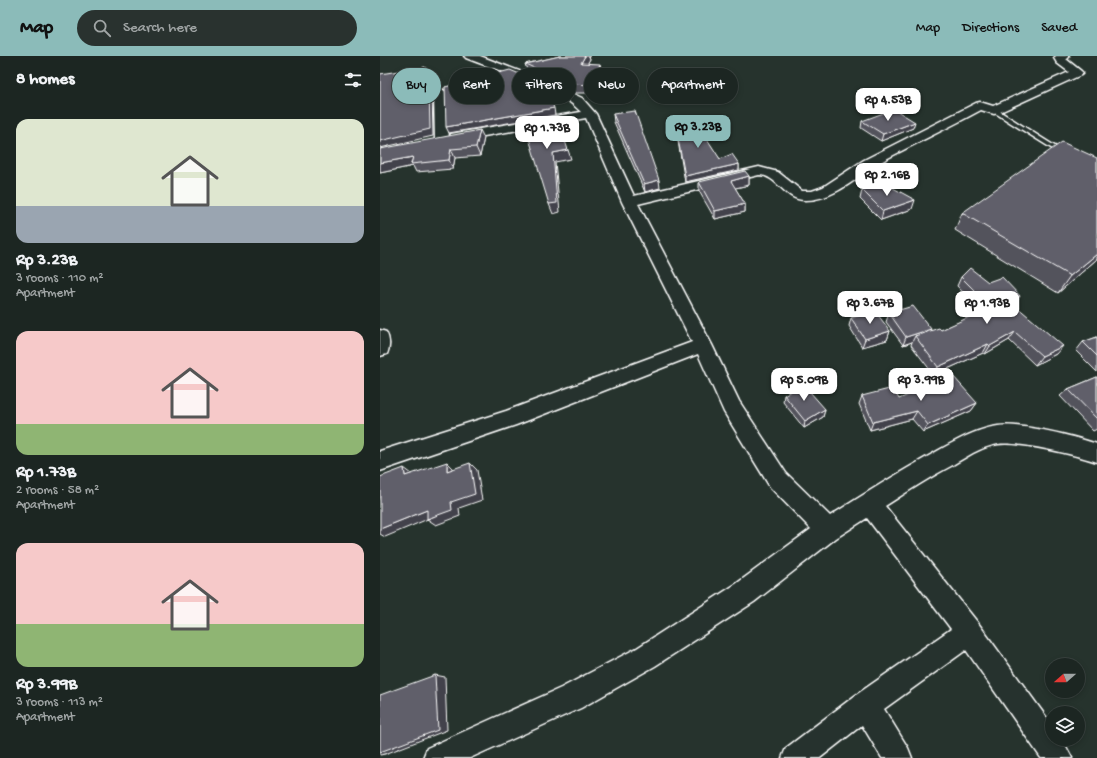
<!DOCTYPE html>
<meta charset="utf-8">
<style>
:root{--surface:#1c2622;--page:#29322f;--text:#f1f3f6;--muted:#a0a5a5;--line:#3a4340;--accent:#8bbbb9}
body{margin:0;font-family:"Gochi Hand",sans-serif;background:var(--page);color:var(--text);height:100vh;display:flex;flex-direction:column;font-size:15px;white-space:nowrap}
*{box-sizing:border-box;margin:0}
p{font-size:13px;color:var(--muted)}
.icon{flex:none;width:22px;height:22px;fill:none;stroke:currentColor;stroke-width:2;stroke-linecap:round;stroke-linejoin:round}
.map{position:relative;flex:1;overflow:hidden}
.panel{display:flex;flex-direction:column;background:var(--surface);width:380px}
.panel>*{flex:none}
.hud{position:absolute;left:12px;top:12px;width:380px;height:36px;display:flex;gap:8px}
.needle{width:26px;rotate:249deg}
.fabs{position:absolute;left:665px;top:602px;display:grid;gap:8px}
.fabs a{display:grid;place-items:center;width:40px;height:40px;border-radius:50%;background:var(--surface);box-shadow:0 2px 6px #0003,0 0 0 1px var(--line);font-size:20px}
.price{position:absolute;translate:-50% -34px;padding:0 9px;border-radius:8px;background:#fff;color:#222;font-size:13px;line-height:26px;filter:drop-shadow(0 1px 2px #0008)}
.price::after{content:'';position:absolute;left:50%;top:24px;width:12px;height:9px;margin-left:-6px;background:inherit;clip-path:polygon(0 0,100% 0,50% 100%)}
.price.selected{background:var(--accent);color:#111}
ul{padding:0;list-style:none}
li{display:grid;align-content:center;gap:8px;height:212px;padding:0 16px}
li span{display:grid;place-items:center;height:124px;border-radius:12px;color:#555}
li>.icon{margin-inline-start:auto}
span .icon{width:72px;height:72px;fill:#fffc;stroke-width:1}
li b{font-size:17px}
h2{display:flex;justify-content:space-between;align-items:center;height:48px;padding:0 16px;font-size:17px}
.chip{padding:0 14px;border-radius:18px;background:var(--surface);box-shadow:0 2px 6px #0003,0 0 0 1px var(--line);font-size:14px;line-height:36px}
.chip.selected{background:var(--accent);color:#111}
header{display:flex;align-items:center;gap:24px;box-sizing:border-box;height:56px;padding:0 20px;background:var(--accent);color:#111}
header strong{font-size:19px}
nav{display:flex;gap:22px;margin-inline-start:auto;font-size:14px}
.search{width:280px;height:36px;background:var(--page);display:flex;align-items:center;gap:10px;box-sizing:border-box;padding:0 14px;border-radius:22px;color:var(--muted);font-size:15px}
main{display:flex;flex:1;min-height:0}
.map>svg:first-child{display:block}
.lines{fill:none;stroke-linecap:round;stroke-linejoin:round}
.lane-casing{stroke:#fff;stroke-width:3}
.street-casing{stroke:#fff;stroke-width:3}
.lane{fill:#26332d;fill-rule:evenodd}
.street{fill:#26332d;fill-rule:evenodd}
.wall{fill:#53525c;stroke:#fff}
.shaded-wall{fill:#43424b;stroke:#fff}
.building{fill:#605f6b;stroke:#fff}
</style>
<header>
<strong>Map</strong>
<div class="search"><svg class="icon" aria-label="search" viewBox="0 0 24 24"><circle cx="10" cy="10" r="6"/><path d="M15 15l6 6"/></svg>Search here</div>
<nav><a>Map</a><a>Directions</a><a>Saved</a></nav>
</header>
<main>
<section class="panel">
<h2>8 homes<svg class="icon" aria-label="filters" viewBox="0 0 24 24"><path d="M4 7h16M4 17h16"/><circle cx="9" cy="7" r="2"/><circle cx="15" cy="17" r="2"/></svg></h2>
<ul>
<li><span style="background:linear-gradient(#dfe7d0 70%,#9aa5b1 0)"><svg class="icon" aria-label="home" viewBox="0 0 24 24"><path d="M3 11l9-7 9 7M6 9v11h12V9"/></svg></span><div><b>Rp 3.23B</b><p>3 rooms · 110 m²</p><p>Apartment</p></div></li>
<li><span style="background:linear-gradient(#f6c9c9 75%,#8fb573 0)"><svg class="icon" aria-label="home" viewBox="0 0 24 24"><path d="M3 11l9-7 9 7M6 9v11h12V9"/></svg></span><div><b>Rp 1.73B</b><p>2 rooms · 58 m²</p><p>Apartment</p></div></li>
<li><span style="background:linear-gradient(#f6c9c9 65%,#8fb573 0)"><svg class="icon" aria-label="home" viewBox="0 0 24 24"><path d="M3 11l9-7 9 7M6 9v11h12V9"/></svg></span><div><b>Rp 3.99B</b><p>3 rooms · 113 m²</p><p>Apartment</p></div></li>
</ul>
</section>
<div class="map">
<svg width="717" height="702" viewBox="0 0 717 702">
<rect width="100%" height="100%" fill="#26332d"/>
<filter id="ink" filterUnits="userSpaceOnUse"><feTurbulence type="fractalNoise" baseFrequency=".025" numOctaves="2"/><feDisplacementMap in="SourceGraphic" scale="8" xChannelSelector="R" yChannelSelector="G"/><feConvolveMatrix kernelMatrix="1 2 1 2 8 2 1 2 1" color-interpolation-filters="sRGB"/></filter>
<g filter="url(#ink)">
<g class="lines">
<!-- lane casing -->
<g class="lane-casing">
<path id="lane" d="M612,53H616L689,99L684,100L612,55Z"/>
</g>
<!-- street casing -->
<g class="street-casing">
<path id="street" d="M84,0H100L168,26L202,42L216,58L254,140L379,111L398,116L422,135H432L443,131L484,104L596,47L600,46L613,50L689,16L677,7L674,2L676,0H689L686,3L701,15L703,17L701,19L618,57L614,58L601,54C570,71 538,86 506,103C481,117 456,144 426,144C404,145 398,119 379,119L258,148L332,289L359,345L406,417L450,460C484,438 518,417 554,397C574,386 595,373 618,370C641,367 694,380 717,388V406C696,399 639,385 618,388C600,391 586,401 571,410C548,422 527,436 505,450L598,567L672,669V683H682L692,702H661L586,594L504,653L528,692L532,702H502L482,669L440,702H402L406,692L476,639L571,573L487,462L456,482L374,546L275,610L201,652L90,702H43L47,692L181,632L257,592L356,528L431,473L390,431L344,356L318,298L136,369L0,415V395L126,355L312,286L242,146L206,62L76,85L71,84L69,81L71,78L76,77L201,56C179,31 118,15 86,2Z
M60,32L66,36L69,84L67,87H57L55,84L54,36Z
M0,274L6,276C10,283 10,291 7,298L0,300Z"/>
</g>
<!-- lane -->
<use href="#lane" class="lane"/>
<!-- street -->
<use href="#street" class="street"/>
</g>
<!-- wall -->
<path class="wall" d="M180,0H209L210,3L207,8L222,17L212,37H194L148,17L145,8Z
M166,29L168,35H167L175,59L69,77L65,31Z
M233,58L280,132L265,136L234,66Z
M294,62L315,72L340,103L359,108V114L305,126Z
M482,65L533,72L501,85L481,72Z
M104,82L100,100L75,102L73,113L36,116L33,110L0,117V93Z
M717,102V203L678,237L575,174L582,157Z
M369,120V129L355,132L365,148V156L335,163L319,135V126Z
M482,134L532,153L501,164L480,143Z
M581,221L635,248L676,298L655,309L629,284L605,298L603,297L554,319L531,289L532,286L523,289L506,266L509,257L550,276L561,274L602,256L577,230Z
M471,262L510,275L507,284L482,291L469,270Z
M717,281V316L696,295L703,286Z
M717,321V373L713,375L680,340L688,333Z
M404,339L445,353L443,361L424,372L403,346Z
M482,340L519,343L597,347L591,355L543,376L532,363L490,374L479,348Z"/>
<!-- shaded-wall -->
<path class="shaded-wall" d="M205,0H209L210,3L203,16L201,7Z
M220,8L222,17L212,37L210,29Z
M45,11L48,18L49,26L46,20Z
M52,19L55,26V33L52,36L53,80L0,92V85L49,30Z
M174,52L175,59L69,77L66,71Z
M535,66L533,72L501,85L503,78Z
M100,74L104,82L100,100L96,91Z
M71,93L75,102L73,113L69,104Z
M188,94L191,103L175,106L180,156L173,158L169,148L173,97Z
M33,101L31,108L33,110L0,117V107Z
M359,108V114L305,126V120Z
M369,120V129L351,133V125Z
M279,124L280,132L265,136L264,128Z
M535,144L532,153L501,164L503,155Z
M365,148V156L335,163V155Z
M717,198V203L678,237L690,220Z
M640,240L635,248L629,244Z
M551,273L547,282L535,280L532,286L523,289L526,281Z
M510,275L507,284L482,291L485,283Z
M635,276L629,284L605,298L610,290Z
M608,288L603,297L554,319L558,311Z
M683,290L676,298L655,309L662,300Z
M597,347L591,355L543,376L548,369Z
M445,353L443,361L424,372L425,365Z
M537,355L532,363L490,374L493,366Z
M67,406L74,413L67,415Z
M90,407L97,414L102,444L79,452L80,460L56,469L47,463Z
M24,412L32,418L25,420Z
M47,454L55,460L5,481L0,478V473Z
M55,619L65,621L67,674L5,698L0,699V696Z"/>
<!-- building -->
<path class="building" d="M180,0H205L201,7L220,8L210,29L192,28L145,8Z
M45,11L46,20L52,19V27L49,30L50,73L0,85V18Z
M130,14L166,29H165L174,52L66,71L65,31Z
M514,53L535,66L503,78L482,65Z
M255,55L279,124L264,128L233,58Z
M177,60L188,94L173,97L177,147L169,148L144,66Z
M312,60L315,72H320L340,103L352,98L359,108L305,120L294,62Z
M100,74L96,91L71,93L69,104L31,108L33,101L0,107V93Z
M682,86L717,102V198L690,220L582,157Z
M365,115L369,120L351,125L365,148L335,155L319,126Z
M504,127L535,144L503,155L482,134Z
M590,212L608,226L622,221L640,240L629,244L683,290L662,300L635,276L610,290L608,288L558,311L535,280L559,272L561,274L611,251L581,221Z
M533,250L551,273L526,281L509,257Z
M495,255L510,275L485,283L471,262Z
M717,281V300L703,286Z
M573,320L597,347L548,369L537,355L493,366L482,340L513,332L519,343Z
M717,321V363L688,333Z
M423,328L445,353L425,365L404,339Z
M67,406V415L90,407L95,438L71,446L72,454L47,463V454L0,473V421L24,412L25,420Z
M55,619L58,674L0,696V639Z"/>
</g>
</svg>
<div class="fabs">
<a><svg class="needle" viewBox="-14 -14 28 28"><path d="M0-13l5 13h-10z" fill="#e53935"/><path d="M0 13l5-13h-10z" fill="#a0a5a5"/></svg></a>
<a><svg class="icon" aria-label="layers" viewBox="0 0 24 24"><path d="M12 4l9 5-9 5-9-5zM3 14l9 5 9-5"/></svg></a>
</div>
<b class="price" style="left:508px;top:66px">Rp 4.53B</b>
<b class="price selected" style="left:318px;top:93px">Rp 3.23B</b>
<b class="price" style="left:167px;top:94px">Rp 1.73B</b>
<b class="price" style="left:507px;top:141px">Rp 2.16B</b>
<b class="price" style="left:490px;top:269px">Rp 3.67B</b>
<b class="price" style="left:607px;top:269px">Rp 1.93B</b>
<b class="price" style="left:424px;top:346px">Rp 5.09B</b>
<b class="price" style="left:541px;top:346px">Rp 3.99B</b>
<div class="hud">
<a class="chip selected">Buy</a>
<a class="chip">Rent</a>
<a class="chip">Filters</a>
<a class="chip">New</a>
<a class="chip">Apartment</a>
</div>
</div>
</main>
